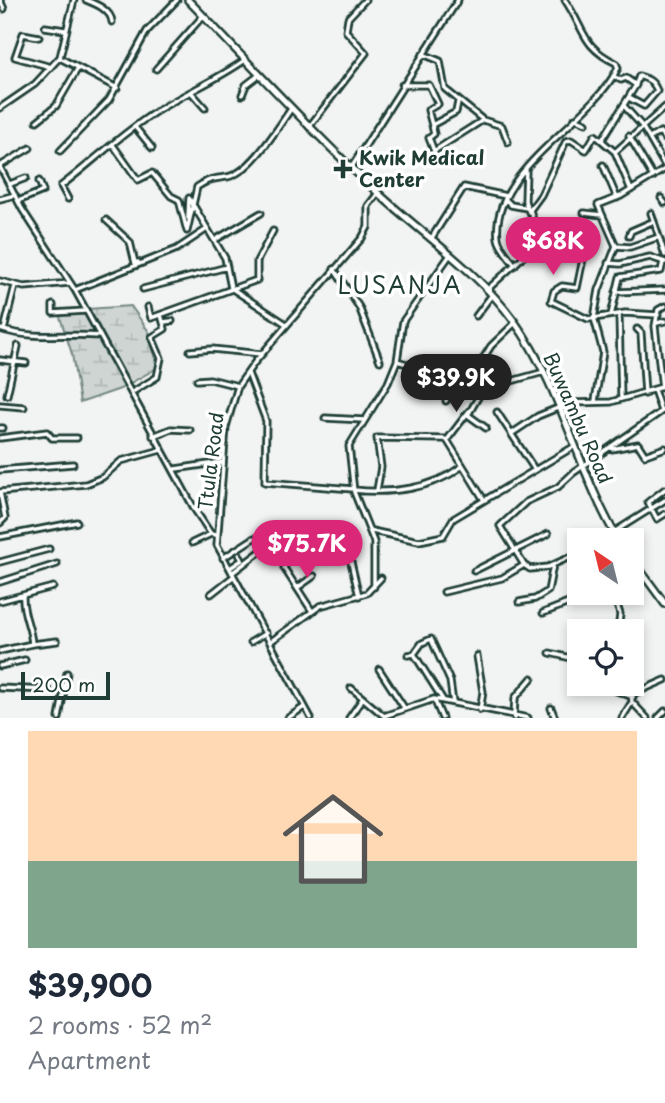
<!DOCTYPE html>
<meta charset="utf-8">
<style>
:root{--surface:#fff;--page:#f2f2f3;--text:#1f2937;--muted:#747a83;--accent:#db2777}
body{margin:0;font-family:"Playpen Sans",sans-serif;background:var(--page);color:var(--text);height:100vh;display:flex;flex-direction:column;font-size:26px;white-space:nowrap}
*{box-sizing:border-box;margin:0}
p{font-size:23px;color:var(--muted)}
.icon{flex:none;width:38px;height:38px;fill:none;stroke:currentColor;stroke-width:2;stroke-linecap:round;stroke-linejoin:round}
.map{position:relative;height:718px;overflow:hidden}
.drawer{display:flex;flex-direction:column;background:var(--surface);flex:1}
.drawer>*{flex:none}
.needle{width:46px;rotate:325deg}
.buttons{position:absolute;left:567px;top:528px;display:grid;gap:14px}
.buttons a{display:grid;place-items:center;width:77px;height:77px;border-radius:0px;background:var(--surface);box-shadow:0 4px 10px #0003;font-size:35px}
.scale{position:absolute;left:21px;bottom:18px;width:89px;box-sizing:border-box;padding-left:7px;border:4px solid #1f3d34;border-top:0;font-size:19px;line-height:24px;white-space:nowrap;color:#1f3d34;-webkit-text-stroke:5px #fff;paint-order:stroke}
.price{position:absolute;translate:-50% -60px;padding:0 16px;border-radius:24px;background:var(--accent);color:#fff;font-size:23px;line-height:46px;filter:drop-shadow(0 2px 4px #0008)}
.price::after{content:'';position:absolute;left:50%;top:42px;width:21px;height:16px;margin-left:-10px;background:inherit;clip-path:polygon(0 0,100% 0,50% 100%)}
.price.active{background:#222;color:#fff}
ul{padding:0;list-style:none}
li{display:grid;align-content:center;gap:14px;height:371px;padding:0 28px}
li span{display:grid;place-items:center;height:217px;border-radius:0px;color:#555}
li>.icon{margin-inline-start:auto}
span .icon{width:126px;height:126px;fill:#fffc;stroke-width:1}
li b{font-size:30px}
.map>svg:first-child{display:block}
.wetland{fill:url(#wetland-marsh);stroke:#768984;stroke-width:2}
.lines{fill:none;stroke-linecap:round;stroke-linejoin:round}
.minor-casing{stroke:#1f3d34;stroke-width:9}
.tertiary-casing{stroke:#1f3d34;stroke-width:10}
.minor{stroke:#fff;stroke-width:3.5}
.tertiary{stroke:#fff;stroke-width:5}
.poi-dot{fill:#1f3d34;stroke:#fff;stroke-width:2.5}
.labels{text-anchor:middle;stroke-width:7;stroke-linejoin:round;paint-order:stroke}
.poi-label{font-size:19px;font-weight:bold;fill:#1f3d34;stroke:#fff;text-anchor:start}
.street-label{font-size:19px;fill:#1f3d34;stroke:#fff}
.quarter-label{font-size:23px;letter-spacing:2px;fill:#1f3d34;stroke:#fff}
</style>
<div class="map">
<svg width="665" height="718" viewBox="0 0 665 718">
<defs>
<pattern id="wetland-marsh" width="20" height="14" patternUnits="userSpaceOnUse" patternTransform="scale(1.75)"><rect width="20" height="14" fill="#ced5d3"/><path d="M1 5h8M5 5V1M11 12h8M15 12V8" fill="none" stroke="#b0b8b6"/></pattern>
</defs>
<rect width="100%" height="100%" fill="#f2f3f3"/>
<filter id="ink" filterUnits="userSpaceOnUse"><feTurbulence type="fractalNoise" baseFrequency=".0143" numOctaves="2"/><feDisplacementMap in="SourceGraphic" scale="14" xChannelSelector="R" yChannelSelector="G"/><feConvolveMatrix kernelMatrix="1 2 1 2 8 2 1 2 1" color-interpolation-filters="sRGB"/></filter>
<g filter="url(#ink)">
<!-- wetland -->
<path class="wetland" d="M131,306L149,332L157,368L120,389L80,403L72,354L58,311Z"/>
<g class="lines">
<!-- minor casing -->
<g class="minor-casing">
<path id="minor" d="M0,0L4,9
M86,0C96,4 111,10 112,22
M45,27L65,30
M39,37L23,34L15,57L51,67
M423,54L440,61L445,89L483,120L502,126L508,142
M60,58L117,88
M156,69L203,16
M402,85H429L438,104L428,110L432,125
M191,92L205,108
M242,95L246,85L259,75
M629,98L644,106L657,91C654,82 649,79 639,76L636,84
M458,102L456,112L432,125L434,134L429,138L434,151L483,120
M624,106L642,126L665,166
M0,108L35,84L60,57L74,0
M575,118L586,123
M37,121L56,106L78,68
M135,127L152,148
M309,127L366,53L346,31L348,18L365,0
M629,136L653,177
M650,138L660,132L665,139
M602,140L636,85L626,78L621,80L613,76
M113,145L138,180L152,173L171,196L179,200L187,231L197,187C211,178 213,179 227,177C251,173 278,127 291,109
M60,151L109,100L147,31L177,0
M603,165L617,198
M0,166L30,148
M0,167L22,209L75,290L195,510L211,534L216,535
M351,168L458,0
M526,170L525,201L529,212
M10,184L26,178
M631,190L615,152L665,107
M661,198L665,203
M0,199L15,195
M68,199L61,186C94,161 124,131 160,109C188,92 218,79 245,60
M505,199L511,205L527,208
M18,201L43,191L39,181
M584,213L602,215
M651,213L665,255
M188,218L189,198L225,258L231,288L286,324
M106,220L130,242L135,263L138,262
M536,229L530,210L541,195L566,141L571,140L586,150L595,135L615,152
M629,236L631,231L654,221
M431,239L464,187L506,196
M215,240L261,213
M616,246L630,247L659,237
M450,255L403,321L397,361L427,370L448,365L471,378L474,390L480,394L497,385L544,372
M608,263L620,264L650,257L665,262
M515,265C510,258 499,247 498,238C490,170 590,124 618,68L616,63C582,47 585,30 565,0
M334,269L359,307L380,361
M0,281L24,287L70,283
M143,289L227,267
M488,289L525,255L536,229L573,245L584,254L577,288L562,286L554,291L551,301L588,319L625,313L658,315
M75,290L177,249L207,229
M616,292L665,290
M53,305V313L85,311
M148,307L151,318L257,280V261L273,231
M611,315L620,277L661,271L663,262
M619,315L621,399
M476,316L491,296
M163,322L172,321
M657,323L665,321
M0,329C33,340 66,333 100,336
M637,329L641,333L645,394
M4,330L15,286
M190,351L212,349L262,354
M484,357L512,381
M0,360L26,363
M248,373L266,421L265,482L353,489
M471,378L491,346L515,323
M197,380L210,379L238,386
M662,388L655,326L658,310L665,306
M654,390L661,411
M131,393L157,377L161,358L152,337L165,329L161,315
M480,394L468,415L486,428
M7,395L18,346
M446,401L455,376L460,373
M595,401L603,352L594,318L599,290L616,246L598,205L621,196L665,169
M0,405L24,407
M497,412L535,470
M325,418L364,420
M0,428H3
M511,434L538,416L570,403L611,402L665,386
M153,436L171,429L190,430
M0,438L47,432L52,438H77
M447,440L469,411
M612,449L638,444L645,455L665,448
M175,469L223,462
M0,470L73,464
M665,489L648,502L657,519L665,514
M354,490C391,494 432,489 461,467
M377,490L381,467L377,438L444,439L447,440L484,500
M0,492L86,484L103,477L121,461L161,450
M0,523L5,518L0,492
M372,531L419,541L443,536L453,519L575,446
M614,532L665,500
M327,536L345,537L359,596
M0,537L77,522
M192,543L211,534
M291,550L284,568L312,611
M579,553L548,567L530,569L524,565L500,526L526,502L558,487L573,473L665,409
M223,558L254,538
M0,562L49,549
M230,568L242,560L239,554
M474,571L548,534
M232,573L278,538
M0,582L57,564
M374,587V542L354,492L349,446L388,383L397,361
M297,588L314,576
M444,592L502,578L524,565
M613,593L620,614L618,632
M211,594L234,576
M0,601L53,587
M519,602L535,599L548,591L553,565
M543,613L576,600L607,593
M251,642L266,633
M270,642L320,606L367,593L381,578
M32,644L57,641
M0,651L32,644C31,626 22,614 23,596
M550,653L579,660
M414,654L422,643L431,639L450,681L453,703
M408,655L414,654L443,700
M477,656L483,692L480,710
M0,666L25,660
M379,669L405,709
M598,684L633,697
M0,688L48,690
M351,688L384,716L434,699L514,715L515,718
M633,694L665,680
M434,699L442,718
M632,702L647,718
M551,708L555,718
M59,718L67,673
M288,718L304,707
M311,718L217,545L226,427L238,386L255,362L362,238L368,227V206L378,193
M349,718L363,698
M528,718L514,715L515,698L532,678
M622,718L632,702L630,684
M658,718L665,711"/>
</g>
<!-- tertiary casing -->
<g class="tertiary-casing">
<path id="tertiary" d="M188,0C251,65 312,132 378,193C423,235 478,271 514,321C562,387 577,471 619,541
M632,559L665,604"/>
</g>
<!-- minor -->
<use href="#minor" class="minor"/>
<!-- tertiary -->
<use href="#tertiary" class="tertiary"/>
</g>
</g>
<!-- markers -->
<path class="poi-dot" d="M339.5 158.5h7v7h7v7h-7v7h-7v-7h-7v-7h7z"/>
<g class="labels">
<!-- poi labels -->
<g class="poi-label">
<text x="359" y="165">Kwik Medical<tspan x="359" dy="22">Center</tspan></text>
</g>
<!-- street labels -->
<g class="street-label">
<text transform="translate(578 418) rotate(66)" y="7">Buwambu Road</text>
<text transform="translate(211 461) rotate(-83)" y="7">Ttula Road</text>
</g>
<!-- quarter labels -->
<g class="quarter-label">
<text x="400" y="294">LUSANJA</text>
</g>
</g>
</svg>
<div class="buttons">
<a><svg class="needle" viewBox="-14 -14 28 28"><path d="M0-13l5 13h-10z" fill="#e53935"/><path d="M0 13l5-13h-10z" fill="#747a83"/></svg></a>
<a><svg class="icon" aria-label="locate" viewBox="0 0 24 24"><circle cx="12" cy="12" r="6"/><path d="M12 2v4M12 18v4M2 12h4M18 12h4"/></svg></a>
</div>
<div class="scale">200 m</div>
<b class="price" style="left:553px;top:277px">$68K</b>
<b class="price active" style="left:456px;top:414px">$39.9K</b>
<b class="price" style="left:307px;top:580px">$75.7K</b>
</div>
<section class="drawer">
<ul>
<li><span style="background:linear-gradient(#ffd9b3 60%,#7fa58c 0)"><svg class="icon" aria-label="home" viewBox="0 0 24 24"><path d="M3 11l9-7 9 7M6 9v11h12V9"/></svg></span><div><b>$39,900</b><p>2 rooms · 52 m²</p><p>Apartment</p></div></li>
</ul>
</section>
